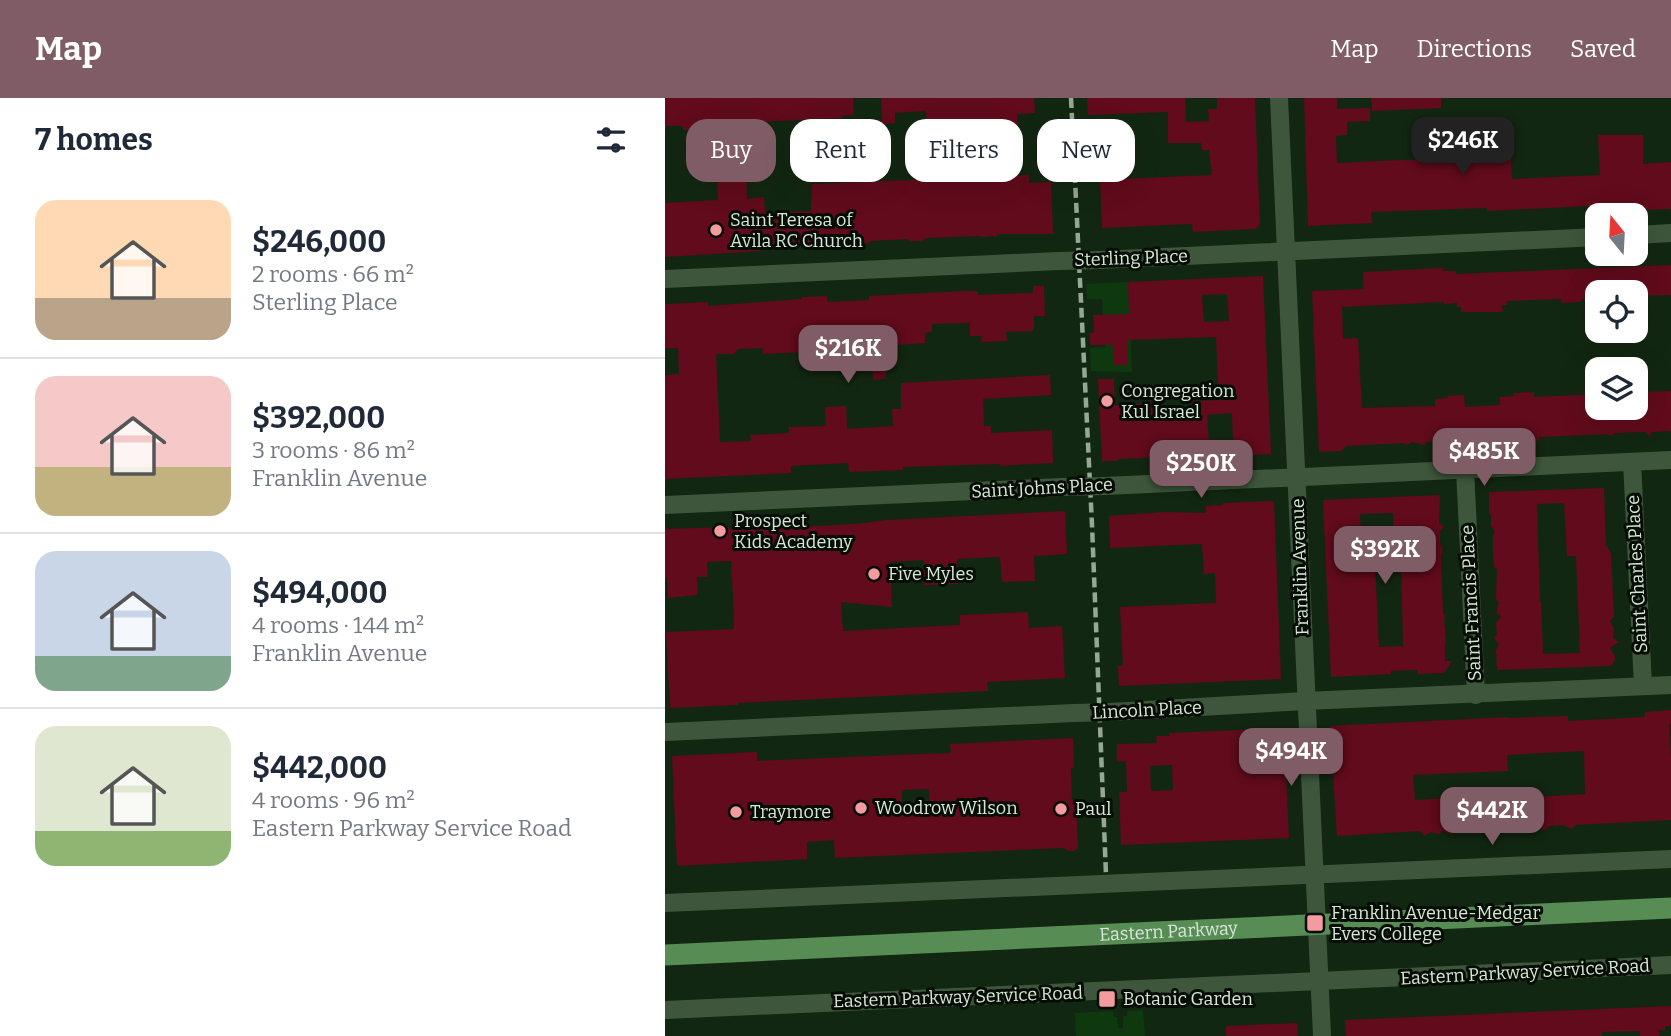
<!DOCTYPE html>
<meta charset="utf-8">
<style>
:root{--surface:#fff;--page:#f2f2f3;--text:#1f2937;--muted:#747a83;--line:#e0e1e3;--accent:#7f5c66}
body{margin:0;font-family:Bitter,serif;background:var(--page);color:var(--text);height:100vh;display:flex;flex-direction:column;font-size:26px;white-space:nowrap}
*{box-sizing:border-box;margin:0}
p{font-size:23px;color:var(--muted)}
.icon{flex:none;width:38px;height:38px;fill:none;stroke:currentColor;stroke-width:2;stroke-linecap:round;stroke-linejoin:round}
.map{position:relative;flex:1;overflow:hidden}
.panel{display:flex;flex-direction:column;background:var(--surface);width:665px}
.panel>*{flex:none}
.hud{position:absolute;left:21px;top:21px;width:665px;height:63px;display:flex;gap:14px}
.needle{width:46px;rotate:342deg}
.controls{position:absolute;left:920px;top:105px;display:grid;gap:14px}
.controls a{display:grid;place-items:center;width:63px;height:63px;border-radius:14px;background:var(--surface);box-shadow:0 7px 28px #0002;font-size:35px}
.price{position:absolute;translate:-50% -60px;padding:0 16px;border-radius:14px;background:var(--accent);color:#fff;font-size:23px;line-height:46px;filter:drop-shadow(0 2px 4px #0008)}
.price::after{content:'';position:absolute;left:50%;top:42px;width:21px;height:16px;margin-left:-10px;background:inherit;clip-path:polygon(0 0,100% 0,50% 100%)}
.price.active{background:#222;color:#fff}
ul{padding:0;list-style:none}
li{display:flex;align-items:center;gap:21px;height:175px;padding:0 35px}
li+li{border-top:2px solid var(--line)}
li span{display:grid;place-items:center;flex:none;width:196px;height:140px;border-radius:21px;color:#555}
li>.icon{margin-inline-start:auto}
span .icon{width:84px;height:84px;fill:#fffc;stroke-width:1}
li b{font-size:30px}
h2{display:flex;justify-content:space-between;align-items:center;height:84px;padding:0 35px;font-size:30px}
.tag{padding:0 24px;border-radius:21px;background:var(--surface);box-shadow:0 7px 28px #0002;font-size:24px;line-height:63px}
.tag.active{background:var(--accent);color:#fff}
header{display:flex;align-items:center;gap:42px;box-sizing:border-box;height:98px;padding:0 35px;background:var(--accent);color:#fff}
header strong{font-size:33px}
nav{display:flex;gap:38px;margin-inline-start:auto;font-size:24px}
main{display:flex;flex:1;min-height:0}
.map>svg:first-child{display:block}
.green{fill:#0e390f}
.building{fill:#610b1c;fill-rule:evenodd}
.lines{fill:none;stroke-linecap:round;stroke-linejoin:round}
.minor{stroke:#3e573c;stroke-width:18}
.major{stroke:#578c55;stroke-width:21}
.rail{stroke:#97a796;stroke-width:4.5;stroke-dasharray:10 5;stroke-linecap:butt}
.minor-bridge{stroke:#3e573c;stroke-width:18}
.poi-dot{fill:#f49b9f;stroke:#050d05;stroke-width:2.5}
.labels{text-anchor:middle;stroke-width:6;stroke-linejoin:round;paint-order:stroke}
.poi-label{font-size:18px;fill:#d8e6d7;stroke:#050d05;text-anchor:start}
.street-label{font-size:18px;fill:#d8e6d7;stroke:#050d05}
</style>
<header>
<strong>Map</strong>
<nav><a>Map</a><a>Directions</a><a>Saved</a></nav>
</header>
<main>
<section class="panel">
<h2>7 homes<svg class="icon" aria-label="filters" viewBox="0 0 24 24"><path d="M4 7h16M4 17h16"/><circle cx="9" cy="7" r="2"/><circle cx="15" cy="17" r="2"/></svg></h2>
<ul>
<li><span style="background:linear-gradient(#ffd9b3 70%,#b9a48a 0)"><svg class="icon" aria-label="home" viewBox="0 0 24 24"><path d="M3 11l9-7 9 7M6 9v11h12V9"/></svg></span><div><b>$246,000</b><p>2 rooms · 66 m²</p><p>Sterling Place</p></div></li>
<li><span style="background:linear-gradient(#f6c9c9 65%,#c2b280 0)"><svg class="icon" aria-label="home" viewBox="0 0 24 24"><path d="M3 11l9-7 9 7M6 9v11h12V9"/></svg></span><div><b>$392,000</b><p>3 rooms · 86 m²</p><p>Franklin Avenue</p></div></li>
<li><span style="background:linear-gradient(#c9d6e8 75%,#7fa58c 0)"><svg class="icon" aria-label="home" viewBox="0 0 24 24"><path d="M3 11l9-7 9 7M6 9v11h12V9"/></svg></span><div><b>$494,000</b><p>4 rooms · 144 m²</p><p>Franklin Avenue</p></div></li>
<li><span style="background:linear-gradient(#dfe7d0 75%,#8fb573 0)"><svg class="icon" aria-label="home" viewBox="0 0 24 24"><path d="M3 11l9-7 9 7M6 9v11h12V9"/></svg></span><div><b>$442,000</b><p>4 rooms · 96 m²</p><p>Eastern Parkway Service Road</p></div></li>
</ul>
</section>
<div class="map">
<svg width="1006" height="938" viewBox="0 0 1006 938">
<rect width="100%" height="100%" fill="#122711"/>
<!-- green -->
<path class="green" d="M463,184L467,274L426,273L425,250L440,249L437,201H422L421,186Z
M478,912L480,938H411L410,915L448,913L449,919H452L453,930H458V918H462V913Z"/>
<!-- building -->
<path class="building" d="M0,0H188L189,17L177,18V20L45,26L46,31L18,32V28H0Z
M216,0H369L370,15L352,16L353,44L263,48L261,13L230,15V25L217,26Z
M422,0H520L521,24L544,23L543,11H552V0H590L595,127L590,131L528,134L527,126L437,130L435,82L547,77L544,52H537L536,45H503V14L423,17Z
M639,0H672V11L705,10V23L682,24V37L671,38L672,65L824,58L823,39L845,38L847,81L935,77L933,37H978V66L1006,64V111L968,112L962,106L822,113V110L706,114L707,125L643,128Z
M706,0H776V10L707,13Z
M81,66L82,101L99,99L100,115L146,113L147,86L364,77V85L386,84L388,136H334L329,140L328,138L318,139L315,138L261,140L257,143H245L242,141L206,143L203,145H194L193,147L147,149V146L102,148L96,150V153L0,159V105L53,102L52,80H49L48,67Z
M1006,167V197L971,198V194H933V200L916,201V204L896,205V201L842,203V207H837L838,214H796V209H792V205L779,206V204L677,209L678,241L693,240L697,310L770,308V301L783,300L782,298L799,297L800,309L835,307V299L848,298V295L869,294V299L933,296V310H971V294L1006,293V333L987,334L984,338L980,334H975L950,335L946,338L942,336L874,339V343L865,339L804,342V346L796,343H790L786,345L782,343L760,344V347L747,344L742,347L738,345L681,348L676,353L654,354L647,193L699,191L698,174L778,170V173H790L791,176Z
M598,178L606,356L545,359L541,362L535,360L528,362L523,358L453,361V363H437L433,281H449L450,307L496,304V313L509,312H526L527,303L554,302L551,239L463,242V267H449L448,247H425V235H429L428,217L464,216L463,184ZM562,196L564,223L539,224L537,197ZM567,315L568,343L544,344L542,317Z
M368,188H379L380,218H369V233L341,234L342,243L317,244L316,238H305V225L267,226V234L260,235V245L220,248L221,281L208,282L206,247L161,249V260L143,261V254L98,256L97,250L73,251L69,256H51L55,344L86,343L85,337L124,335V329L161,328L160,309L181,308L182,331L228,328L227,311H236V285L385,277L386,297L318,301L319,328H326V335L387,332L388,365L335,368V366L238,369V372L184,374L183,365L126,368V375L0,381V277L14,276L13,250H0V206L43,204V208L137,201L136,199L162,198V204L204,202V198L300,193H313V197L368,195Z
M939,390L941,449L942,448L946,456L949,519L945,523L949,531L948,540L954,544L945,550L951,560L946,568L832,572L831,552L834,547L829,540L832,537L831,525L836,518L831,515L834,504L831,502L832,471L829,469L828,455V438L830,434L826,428V418L824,414V394ZM899,405L902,458H911L915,555L878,556L876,504H875L872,406Z
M775,397L774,425L779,429L775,433V446L778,452L776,458L778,515L780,518L779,522L781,542L780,546V563H787L779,575L752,576V572L726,573V576L666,579L658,402ZM728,415L729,455H736L738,548L714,549L709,446L700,447V443H696L695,416Z
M609,403L616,581L454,588L453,568H458L455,509L551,505L550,475L539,476L537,446L445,450L444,418L500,414L541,415V408L558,407V405Z
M400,413L402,456L369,458L370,483L337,484L335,459L292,461L293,486L259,487L258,462L225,464L227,509L176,504L178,533L292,527H295V517L363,514L364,530L397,528L400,580L322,584L323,593L73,605V607L5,610L1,534L69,531V518L66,463L42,464L43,479H32L33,497L3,500L2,480H0V431L64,429V431L118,429V430L190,426L223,422Z
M1006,612V626H1004L1006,659V722L910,727L907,731L897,727L884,728L879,733L876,729H858L854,734L850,730L817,732L813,735L804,732L801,735L794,733L785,736L778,733L774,736L766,734L759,738L755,733L672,738L665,628L843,619V620L903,618V623L980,619V614ZM919,653L920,696L820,702V698L750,702L748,677L843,673L842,657Z
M619,630L624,740L456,747L454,694H462L461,663L452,664V646L492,645L491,638H505V635ZM507,667L508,692L486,693L485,668Z
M408,640L409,670H406L407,702L411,701L413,750L409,753H404L399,750L170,760L169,742L142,744V761L12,768L7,658L92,654V663L257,656L286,655L285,646ZM264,691L265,714L237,715V692Z
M1006,908V928H1000V932H994V938H975V933L937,934V938H681L680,922Z
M632,925L633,938H561V928Z"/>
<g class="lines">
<!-- minor -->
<path class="minor" d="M614,0L657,938
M971,137L1006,135
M434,162L933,139
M0,181L394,163
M967,364L978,588
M800,371L811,597
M440,388L1006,362
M0,407L398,389
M446,614L640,603L1006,587
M0,634L409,615
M0,805L1006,761
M0,912L654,883L1006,867"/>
<!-- major -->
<path class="major" id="s1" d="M0,857C335,843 671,824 1006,810"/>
<!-- rail -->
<path class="rail" d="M406,0L427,427L441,777"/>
<!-- minor-bridge -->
<path class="minor-bridge" d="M394,163L434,162
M398,389L440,388
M409,615L446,614"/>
</g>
<!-- markers -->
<g class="poi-dot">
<circle cx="51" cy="132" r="7"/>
<circle cx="442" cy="303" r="7"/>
<circle cx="55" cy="433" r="7"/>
<circle cx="209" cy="476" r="7"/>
<circle cx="196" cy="710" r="7"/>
<circle cx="396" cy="711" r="7"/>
<circle cx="71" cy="714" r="7"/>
<rect x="641" y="816" width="18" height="18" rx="3.5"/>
<rect x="433" y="892" width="18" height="18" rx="3.5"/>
</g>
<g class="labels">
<!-- poi labels -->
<g class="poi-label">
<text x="65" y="128">Saint Teresa of<tspan x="65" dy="21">Avila RC Church</tspan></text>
<text x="456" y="299">Congregation<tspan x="456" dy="21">Kul Israel</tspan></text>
<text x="69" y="429">Prospect<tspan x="69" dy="21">Kids Academy</tspan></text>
<text x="223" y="482">Five Myles</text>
<text x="210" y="716">Woodrow Wilson</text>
<text x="410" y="717">Paul</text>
<text x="85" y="720">Traymore</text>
<text x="666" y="821">Franklin Avenue-Medgar<tspan x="666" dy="21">Evers College</tspan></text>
<text x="458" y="907">Botanic Garden</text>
</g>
<!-- street labels -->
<g class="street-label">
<text transform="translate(466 160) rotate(-2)" y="6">Sterling Place</text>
<text transform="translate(377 390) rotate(-3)" y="6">Saint Johns Place</text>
<text transform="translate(635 469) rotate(-92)" y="6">Franklin Avenue</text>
<text transform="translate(972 476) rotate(-93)" y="6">Saint Charles Place</text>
<text transform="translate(806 505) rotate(-93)" y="6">Saint Francis Place</text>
<text transform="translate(482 612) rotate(-3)" y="6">Lincoln Place</text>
<text dy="6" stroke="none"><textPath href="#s1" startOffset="504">Eastern Parkway</textPath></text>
<text transform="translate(860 874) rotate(-3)" y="6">Eastern Parkway Service Road</text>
<text transform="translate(293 899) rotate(-2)" y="6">Eastern Parkway Service Road</text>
</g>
</g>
</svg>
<div class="controls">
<a><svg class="needle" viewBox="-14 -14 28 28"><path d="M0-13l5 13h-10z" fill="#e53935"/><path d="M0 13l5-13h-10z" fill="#747a83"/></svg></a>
<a><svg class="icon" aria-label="locate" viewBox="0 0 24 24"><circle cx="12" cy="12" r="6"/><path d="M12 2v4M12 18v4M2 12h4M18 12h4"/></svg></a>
<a><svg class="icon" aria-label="layers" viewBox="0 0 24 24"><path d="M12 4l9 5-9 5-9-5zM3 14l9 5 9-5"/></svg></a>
</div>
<b class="price active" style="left:798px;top:79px">$246K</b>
<b class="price" style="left:183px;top:287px">$216K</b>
<b class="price" style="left:819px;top:390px">$485K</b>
<b class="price" style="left:536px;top:402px">$250K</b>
<b class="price" style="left:720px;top:488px">$392K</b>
<b class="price" style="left:626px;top:690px">$494K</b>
<b class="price" style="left:827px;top:749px">$442K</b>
<div class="hud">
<a class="tag active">Buy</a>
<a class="tag">Rent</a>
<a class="tag">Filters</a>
<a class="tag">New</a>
</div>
</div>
</main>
